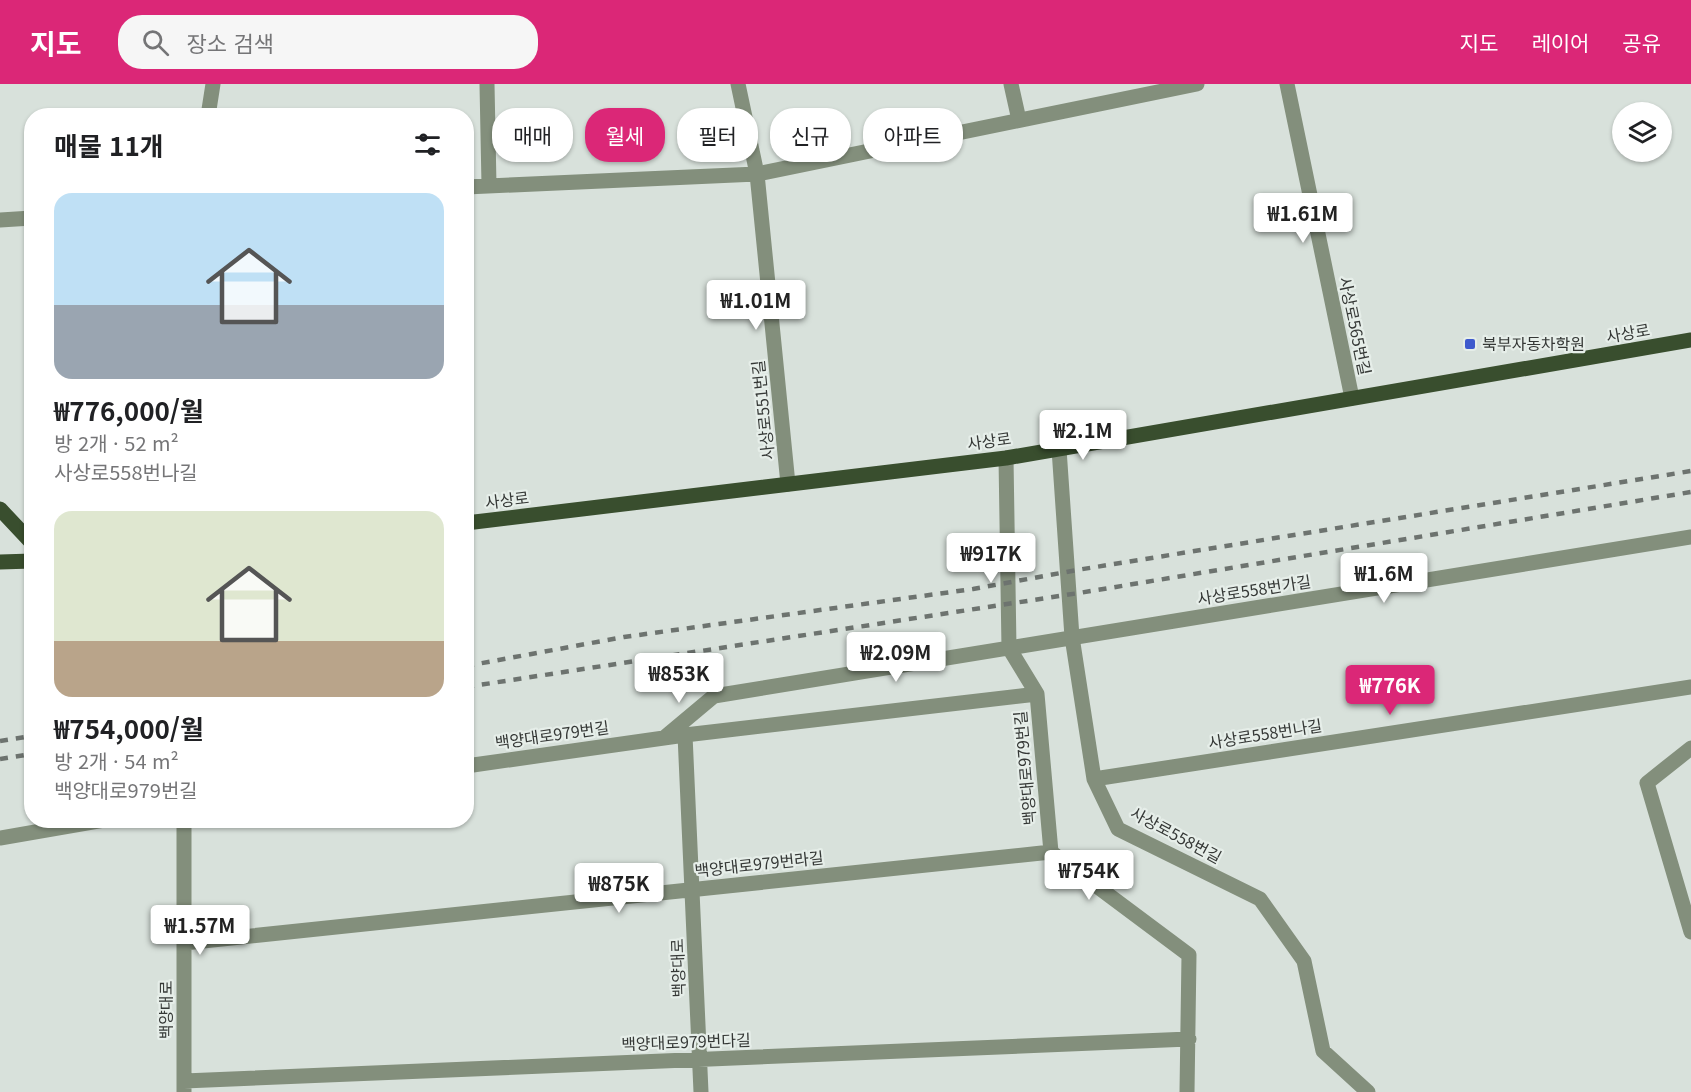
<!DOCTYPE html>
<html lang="ko">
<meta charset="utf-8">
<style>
:root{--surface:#fff;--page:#f6f6f6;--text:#202124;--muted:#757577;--accent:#db2777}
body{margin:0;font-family:Georgia,"Noto Sans KR",serif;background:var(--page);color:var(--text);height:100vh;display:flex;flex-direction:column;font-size:22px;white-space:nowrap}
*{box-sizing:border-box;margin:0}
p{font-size:20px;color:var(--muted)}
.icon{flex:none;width:33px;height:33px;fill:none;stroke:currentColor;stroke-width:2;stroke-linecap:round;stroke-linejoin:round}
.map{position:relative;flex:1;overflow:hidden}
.panel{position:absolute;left:24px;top:24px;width:450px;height:720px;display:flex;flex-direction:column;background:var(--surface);border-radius:24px;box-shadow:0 2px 4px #0004}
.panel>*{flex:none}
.banner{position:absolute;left:492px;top:24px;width:570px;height:54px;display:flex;gap:12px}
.tools{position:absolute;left:1612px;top:18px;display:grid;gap:12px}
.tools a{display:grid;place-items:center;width:60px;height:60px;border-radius:50%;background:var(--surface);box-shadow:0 2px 4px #0004;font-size:30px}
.price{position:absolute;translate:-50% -51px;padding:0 14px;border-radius:6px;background:#fff;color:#222;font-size:20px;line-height:39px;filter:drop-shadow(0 2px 3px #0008)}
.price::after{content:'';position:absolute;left:50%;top:36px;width:18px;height:14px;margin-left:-9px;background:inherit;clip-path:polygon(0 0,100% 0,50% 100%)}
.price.current{background:var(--accent);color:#fff}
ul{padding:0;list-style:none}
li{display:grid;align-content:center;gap:12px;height:318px;padding:0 30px}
li span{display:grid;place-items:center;height:186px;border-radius:18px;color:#555}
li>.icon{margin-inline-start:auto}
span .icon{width:108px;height:108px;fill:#fffc;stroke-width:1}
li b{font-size:26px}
h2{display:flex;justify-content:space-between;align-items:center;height:72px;padding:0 30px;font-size:26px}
.pill{padding:0 21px;border-radius:24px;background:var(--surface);box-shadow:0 2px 4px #0004;font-size:21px;line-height:54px}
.pill.current{background:var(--accent);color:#fff}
header{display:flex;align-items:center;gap:36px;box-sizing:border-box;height:84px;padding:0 30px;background:var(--accent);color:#fff}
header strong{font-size:28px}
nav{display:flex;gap:33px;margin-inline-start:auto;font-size:21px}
.search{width:420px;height:54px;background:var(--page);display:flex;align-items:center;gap:15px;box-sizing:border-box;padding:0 21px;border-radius:24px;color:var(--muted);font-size:22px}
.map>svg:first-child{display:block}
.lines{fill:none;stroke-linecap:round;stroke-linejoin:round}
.minor{stroke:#838f7c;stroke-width:15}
.major{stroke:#394e2e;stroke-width:15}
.rail{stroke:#6d736f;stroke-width:4.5;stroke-dasharray:8 8;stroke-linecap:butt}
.poi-dot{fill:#3e5acd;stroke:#e6eee9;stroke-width:2}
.labels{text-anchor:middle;stroke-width:4.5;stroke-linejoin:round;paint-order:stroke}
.street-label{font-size:16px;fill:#353836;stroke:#e6eee9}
.poi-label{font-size:16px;fill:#353836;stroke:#e6eee9;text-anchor:start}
</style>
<header>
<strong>지도</strong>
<div class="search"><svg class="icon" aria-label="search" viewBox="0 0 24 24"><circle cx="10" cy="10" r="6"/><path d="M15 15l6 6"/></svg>장소 검색</div>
<nav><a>지도</a><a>레이어</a><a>공유</a></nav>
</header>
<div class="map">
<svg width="1691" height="1008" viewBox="0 0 1691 1008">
<rect width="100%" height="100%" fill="#d8e1db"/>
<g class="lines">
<!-- minor -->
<path class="minor" d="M487,0L489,101
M738,0L757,90L788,400
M1011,0L1019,36
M1287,0L1352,314
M208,32L213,0
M466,103L757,90L1197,0
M0,136L32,134
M1059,365L1072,553L1094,695L1118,745L1260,815L1304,877L1323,967L1368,1008
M1006,374L1009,564L1037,610L1051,768L1189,871L1187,1008
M685,651L701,1008
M665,653L714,612L1691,453
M1691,664L1647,699L1691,848
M466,682L685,651L1037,610
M1094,695L1691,603
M184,736V1008
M0,754L104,736
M184,859L1051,768
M184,997L1189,955"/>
<!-- major -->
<path class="major" d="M0,425L32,459
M466,439L1006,374L1691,256
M0,478L32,477"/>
<!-- rail -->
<path class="rail" d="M466,582L624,553L973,505L1077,486L1691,387
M466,603L1079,509L1691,408
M0,657L32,652
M0,675L32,670"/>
</g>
<!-- markers -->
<rect class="poi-dot" x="1464" y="254" width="12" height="12" rx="3"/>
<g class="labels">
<!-- street labels -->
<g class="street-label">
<text transform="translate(1355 242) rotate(78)" y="6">사상로565번길</text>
<text transform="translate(1628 249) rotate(-10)" y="6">사상로</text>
<text transform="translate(763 326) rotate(-96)" y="6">사상로551번길</text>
<text transform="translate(989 357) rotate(-8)" y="6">사상로</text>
<text transform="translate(507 416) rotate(-7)" y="6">사상로</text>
<text transform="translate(1254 506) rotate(-9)" y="6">사상로558번가길</text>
<text transform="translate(1265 650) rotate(-9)" y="6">사상로558번나길</text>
<text transform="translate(552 651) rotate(-8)" y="6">백양대로979번길</text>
<text transform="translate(1025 684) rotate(-95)" y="6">백양대로979번길</text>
<text transform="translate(1176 751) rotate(28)" y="6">사상로558번길</text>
<text transform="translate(759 780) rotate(-6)" y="6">백양대로979번라길</text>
<text transform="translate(678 884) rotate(-92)" y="6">백양대로</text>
<text transform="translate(166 926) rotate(-90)" y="6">백양대로</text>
<text transform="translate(686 958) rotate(-2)" y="6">백양대로979번다길</text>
</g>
<!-- poi labels -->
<g class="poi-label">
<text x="1482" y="266">북부자동차학원</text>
</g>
</g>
</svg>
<div class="tools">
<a><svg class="icon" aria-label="layers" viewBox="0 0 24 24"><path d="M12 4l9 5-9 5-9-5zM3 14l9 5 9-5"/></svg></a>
</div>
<b class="price" style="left:1303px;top:160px">₩1.61M</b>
<b class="price" style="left:756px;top:247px">₩1.01M</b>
<b class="price" style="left:1083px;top:377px">₩2.1M</b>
<b class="price" style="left:991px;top:500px">₩917K</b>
<b class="price" style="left:1384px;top:520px">₩1.6M</b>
<b class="price" style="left:896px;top:599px">₩2.09M</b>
<b class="price" style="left:679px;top:620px">₩853K</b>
<b class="price current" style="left:1390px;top:632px">₩776K</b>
<b class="price" style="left:1089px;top:817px">₩754K</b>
<b class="price" style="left:619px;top:830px">₩875K</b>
<b class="price" style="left:200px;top:872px">₩1.57M</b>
<div class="banner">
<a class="pill">매매</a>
<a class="pill current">월세</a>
<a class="pill">필터</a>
<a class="pill">신규</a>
<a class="pill">아파트</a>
</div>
<section class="panel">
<h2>매물 11개<svg class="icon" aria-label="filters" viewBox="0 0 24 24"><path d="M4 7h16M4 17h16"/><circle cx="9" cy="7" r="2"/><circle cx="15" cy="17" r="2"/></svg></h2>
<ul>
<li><span style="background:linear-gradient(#bfe0f5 60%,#9aa5b1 0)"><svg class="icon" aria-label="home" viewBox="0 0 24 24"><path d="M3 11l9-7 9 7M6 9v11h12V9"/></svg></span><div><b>₩776,000/월</b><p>방 2개 · 52 m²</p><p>사상로558번나길</p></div></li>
<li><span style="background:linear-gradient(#dfe7d0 70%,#b9a48a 0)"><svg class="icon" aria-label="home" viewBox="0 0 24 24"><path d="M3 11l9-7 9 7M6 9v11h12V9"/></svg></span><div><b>₩754,000/월</b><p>방 2개 · 54 m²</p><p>백양대로979번길</p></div></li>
</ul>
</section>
</div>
